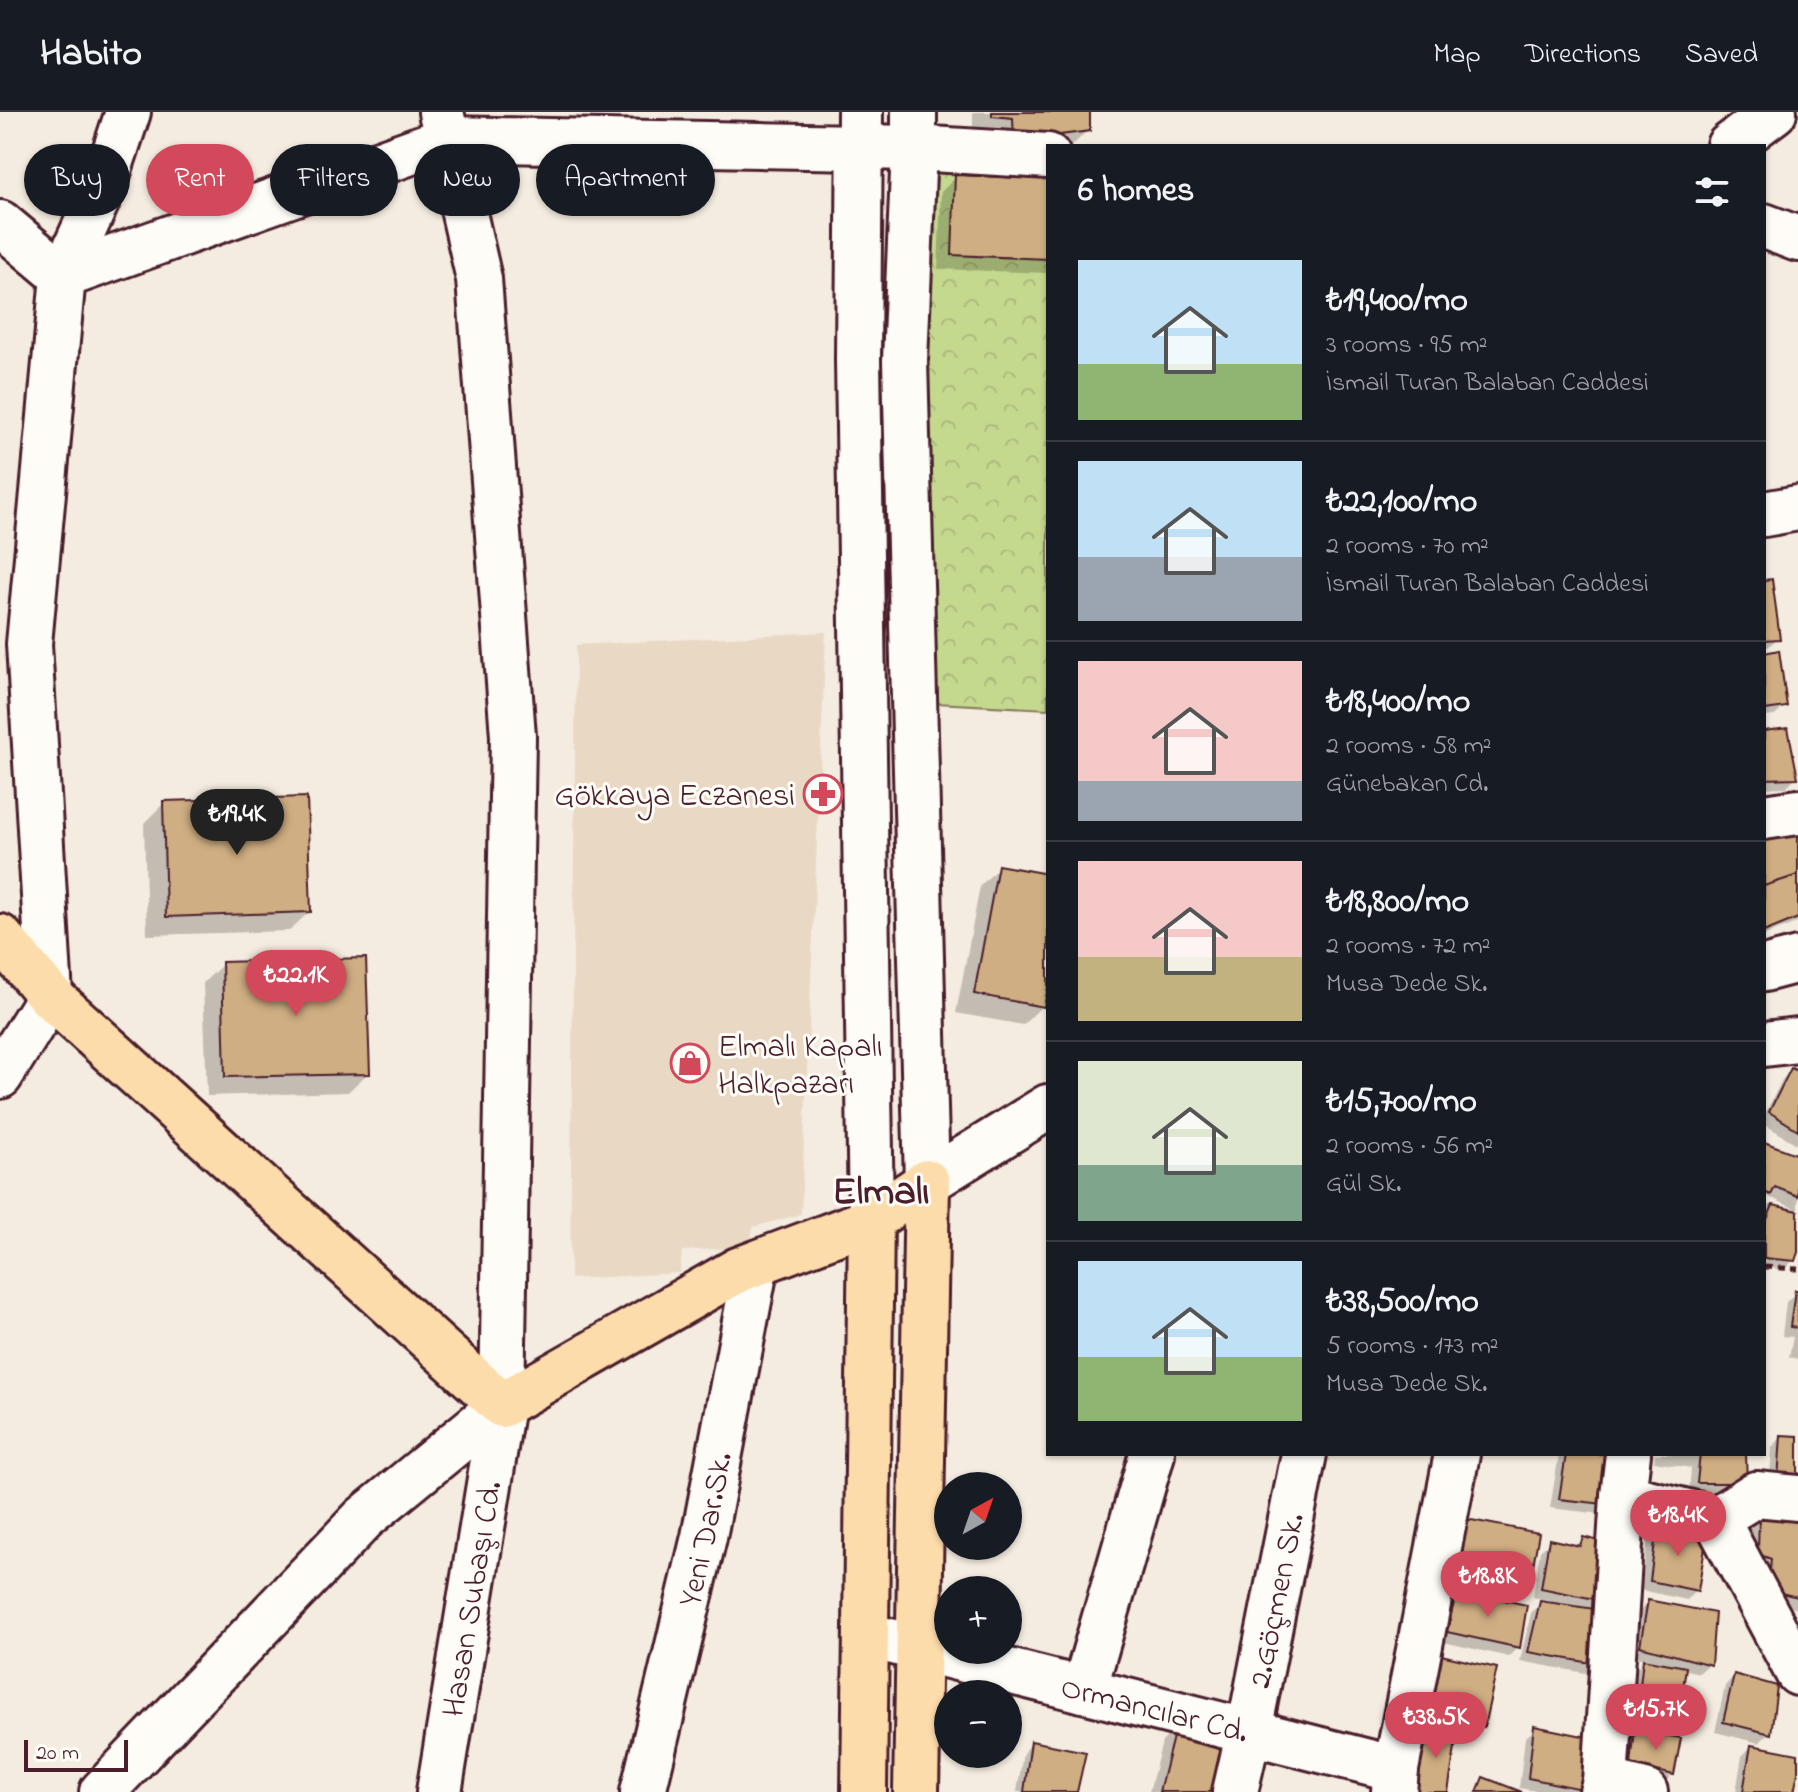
<!DOCTYPE html>
<meta charset="utf-8">
<style>
:root{--surface:#171b24;--page:#242831;--text:#f1f3f6;--muted:#9ea1a6;--line:#363941;--accent:#d1495b}
body{margin:0;font-family:"Indie Flower",sans-serif;background:var(--page);color:var(--text);height:100vh;display:flex;flex-direction:column;font-size:30px;white-space:nowrap}
*{box-sizing:border-box;margin:0}
p{font-size:26px;color:var(--muted)}
.icon{flex:none;width:44px;height:44px;fill:none;stroke:currentColor;stroke-width:2;stroke-linecap:round;stroke-linejoin:round}
.map{position:relative;flex:1;overflow:hidden}
.drawer{position:absolute;left:1046px;top:32px;width:720px;height:1312px;display:flex;flex-direction:column;background:var(--surface);border-radius:0px;box-shadow:0 2px 6px #0004}
.drawer>*{flex:none}
.hud{position:absolute;left:24px;top:32px;width:760px;height:72px;display:flex;gap:16px}
.needle{width:52px;rotate:40deg}
.tools{position:absolute;left:934px;top:1360px;display:grid;gap:16px}
.tools a{display:grid;place-items:center;width:88px;height:88px;border-radius:50%;background:var(--surface);box-shadow:0 2px 6px #0004;font-size:40px}
.scale{position:absolute;left:24px;bottom:20px;width:104px;box-sizing:border-box;padding-left:8px;border:4px solid #4a1f2b;border-top:0;font-size:22px;line-height:28px;white-space:nowrap;color:#4a1f2b;-webkit-text-stroke:6px #fdfcf7;paint-order:stroke}
.price{position:absolute;translate:-50% -68px;padding:0 18px;border-radius:28px;background:var(--accent);color:#fff;font-size:26px;line-height:52px;filter:drop-shadow(0 2px 4px #0008)}
.price::after{content:'';position:absolute;left:50%;top:48px;width:24px;height:18px;margin-left:-12px;background:inherit;clip-path:polygon(0 0,100% 0,50% 100%)}
.price.active{background:#222;color:#fff}
ul{padding:0;list-style:none}
li{display:flex;align-items:center;gap:24px;height:200px;padding:0 32px}
li+li{border-top:2px solid var(--line)}
li span{display:grid;place-items:center;flex:none;width:224px;height:160px;border-radius:0px;color:#555}
li>.icon{margin-inline-start:auto}
span .icon{width:96px;height:96px;fill:#fffc;stroke-width:1}
li b{font-size:34px}
h2{display:flex;justify-content:space-between;align-items:center;height:96px;padding:0 32px;font-size:34px}
.chip{padding:0 28px;border-radius:36px;background:var(--surface);box-shadow:0 2px 6px #0004;font-size:28px;line-height:72px}
.chip.active{background:var(--accent);color:#fff}
header{display:flex;align-items:center;gap:48px;box-sizing:border-box;height:112px;padding:0 40px;background:var(--surface);border-bottom:2px solid var(--line)}
header strong{font-size:38px}
nav{display:flex;gap:44px;margin-inline-start:auto;font-size:28px}
.map>svg:first-child{display:block}
.built{fill:#e9d9c4}
.forest{fill:url(#forest-crowns);stroke:#877c5c;stroke-width:2}
.shadow{fill:#0003}
.building{fill:#d0ae83;stroke:#4a1f2b;stroke-width:2}
.lines{fill:none;stroke-linecap:round;stroke-linejoin:round}
.minor-casing{stroke:#4a1f2b;stroke-width:50}
.major-casing{stroke:#4a1f2b;stroke-width:50}
.path{stroke:#4a1f2b;stroke-width:5;stroke-dasharray:8 6;stroke-linecap:butt}
.minor{stroke:#fdfcf7;stroke-width:44}
.major{stroke:#fddcac;stroke-width:44}
.labels{text-anchor:middle;stroke-width:6;stroke-linejoin:round;paint-order:stroke}
.poi-label{font-size:32px;fill:#4a1f2b;stroke:#fdfcf7;text-anchor:end}
.street-label{font-size:32px;fill:#4a1f2b;stroke:#fdfcf7}
.district-label{font-size:40px;font-weight:bold;fill:#4a1f2b;stroke:#fdfcf7}
</style>
<header>
<strong>Habito</strong>
<nav><a>Map</a><a>Directions</a><a>Saved</a></nav>
</header>
<div class="map">
<svg width="1798" height="1680" viewBox="0 0 1798 1680">
<defs>
<pattern id="forest-crowns" width="20" height="18" patternUnits="userSpaceOnUse" patternTransform="scale(2)"><rect width="20" height="18" fill="#c4d98e"/><path d="M2 6a3 3 0 1 1 6 0M12 15a3 3 0 1 1 6 0" fill="none" stroke="#aaba7b"/></pattern>
</defs>
<rect width="100%" height="100%" fill="#f4ece0"/>
<filter id="ink" filterUnits="userSpaceOnUse"><feTurbulence type="fractalNoise" baseFrequency=".0125" numOctaves="2"/><feDisplacementMap in="SourceGraphic" scale="16" xChannelSelector="R" yChannelSelector="G"/><feConvolveMatrix kernelMatrix="1 2 1 2 8 2 1 2 1" color-interpolation-filters="sRGB"/></filter>
<g filter="url(#ink)">
<!-- built -->
<path class="built" d="M826,520L801,1102L753,1115L750,1135L682,1139L680,1161L570,1167L576,533Z"/>
<!-- forest -->
<path class="forest" d="M928,46L1048,54V597L936,591L923,292Z"/>
<!-- shadow -->
<path class="shadow" d="M973,0H1088V18L1072,34H1048L973,23Z
M956,65L1048,69V161L938,157L941,80Z
M1764,470L1778,526L1768,535L1764,536Z
M1764,543L1785,594L1775,604L1764,605Z
M1764,621L1796,665L1786,675L1764,676Z
M164,691L309,800L289,819L147,823L144,711Z
M1798,718V810L1764,824V729Z
M999,755L1048,764V864L1042,894L1023,913L956,901L980,774Z
M223,852L368,961L348,980L207,984L203,871Z
M1791,958L1798,962V1033L1764,1012V1004L1782,968Z
M1764,1032L1798,1054V1098L1767,1084L1764,1087Z
M1764,1091L1798,1101V1134L1793,1148L1784,1158L1764,1155Z
M1796,1180H1798V1247L1789,1245L1793,1225L1782,1224L1786,1190Z
M1782,1325L1798,1326V1382L1769,1377L1772,1335Z
M1559,1342H1615L1602,1402L1550,1396Z
M1655,1342H1744L1735,1379L1689,1380L1691,1356L1654,1350Z
M1798,1398V1497L1760,1487L1749,1452L1750,1414L1759,1405Z
M1466,1409L1528,1469L1519,1479L1453,1465Z
M1658,1416L1696,1478L1687,1488L1641,1478L1648,1425Z
M1583,1427L1602,1488L1592,1499L1595,1551L1585,1561L1520,1549L1531,1501L1541,1491L1551,1492V1489L1533,1485L1540,1439L1550,1430L1575,1435Z
M1457,1480L1518,1535L1509,1545L1439,1529L1448,1490Z
M1648,1490L1709,1552L1699,1561L1683,1557L1677,1605L1667,1615L1628,1609L1634,1559L1646,1547L1631,1544L1639,1500Z
M1441,1545L1483,1614L1473,1624L1456,1619L1446,1680L1417,1624L1428,1612L1421,1610L1432,1555Z
M1734,1564L1769,1621L1759,1631L1715,1620L1725,1574Z
M1176,1615L1221,1680H1149L1162,1630Z
M1535,1617L1580,1676L1576,1680H1542L1519,1676L1525,1626Z
M1636,1621L1673,1662L1663,1672L1623,1662L1627,1630Z
M1032,1631L1075,1680H1017L1023,1641Z
M1751,1635L1798,1644L1792,1680H1736L1742,1644Z"/>
<!-- building -->
<path class="building" d="M992,0H1090V19L1014,29L1013,6L992,4Z
M955,63L1048,67V147L952,143Z
M1772,467L1780,527L1764,528V468Z
M1779,538L1787,595L1764,598V541Z
M1788,616L1798,666L1764,667V619Z
M307,685L311,800L166,805L163,689Z
M1798,716V763L1764,774V727Z
M998,753L1048,762V875L1044,895L974,882Z
M1798,763V806L1764,820V774Z
M366,846L370,962L225,965L222,850Z
M1791,956L1798,959V1018L1769,1000Z
M1764,1030L1796,1042L1798,1052V1084L1775,1075L1771,1083L1764,1080Z
M1773,1093L1798,1099V1140L1795,1149L1764,1146V1114Z
M1795,1178H1798V1216L1790,1215Z
M1781,1323L1798,1324V1371L1778,1368Z
M1566,1342H1617L1613,1393L1559,1387Z
M1700,1342H1746L1747,1371H1697Z
M1798,1396V1485L1768,1478L1771,1447L1758,1442L1759,1403Z
M1466,1407L1539,1421L1530,1470L1461,1456Z
M1657,1414L1707,1422L1698,1479L1650,1469Z
M1583,1425L1611,1432L1604,1489L1541,1476L1549,1427L1580,1434Z
M1457,1478L1527,1493L1520,1536L1447,1520Z
M1648,1488L1715,1501L1711,1553L1640,1534Z
M1540,1489L1602,1498L1597,1552L1528,1540Z
M1441,1543L1497,1556L1484,1615L1429,1601Z
M1643,1547L1686,1555L1679,1606L1637,1600Z
M1734,1562L1777,1574L1771,1622L1723,1610Z
M1426,1612L1458,1617L1448,1680H1413Z
M1176,1613L1235,1630L1223,1680H1159Z
M1534,1614L1588,1625L1582,1677L1528,1666Z
M1635,1618L1681,1626L1674,1663L1631,1653Z
M1031,1629L1086,1640L1077,1680H1024Z
M1751,1633L1798,1642V1661L1794,1680H1743Z
M1483,1665L1522,1680H1477Z"/>
<g class="lines">
<!-- minor casing -->
<g class="minor-casing">
<g id="minor">
<path d="M860,0L858,248L871,1108"/>
<path d="M914,0V36L905,249L927,1070L1048,995"/>
<path d="M1729,34L1774,0"/>
<path d="M0,111L63,164"/>
<path d="M1764,114L1798,127"/>
<path d="M63,164L447,27L914,36L1048,44"/>
<path d="M1764,402L1798,396"/>
<path d="M1764,705L1798,700"/>
<path d="M1764,857L1798,848"/>
<path d="M1764,932L1798,928"/>
<path d="M0,964L50,884L29,532L63,164L104,73L128,0"/>
<path d="M1623,1384L1716,1407L1798,1561"/>
<path d="M1716,1407L1756,1382L1798,1386"/>
<path id="s1" d="M866,1523L1396,1657"/>
<path d="M1084,1578L1152,1342"/>
<path d="M1605,1670L1645,1680"/>
<path d="M102,1680L364,1406L502,1293"/>
<path id="s2" d="M439,1680L502,1293L513,624L479,167L441,0"/>
<path id="s3" d="M643,1680L704,1425L756,1152"/>
<path id="s4" d="M1235,1680L1249,1619L1304,1342"/>
<path d="M1394,1680L1396,1657L1457,1342"/>
<path d="M1602,1680L1605,1670L1623,1384L1628,1342"/>
</g>
</g>
<!-- major casing -->
<g class="major-casing">
<path id="major" d="M0,825L50,884L502,1293L738,1158L871,1108L927,1070
M864,1680L871,1108
M916,1680L927,1070"/>
</g>
<!-- path -->
<path class="path" d="M1764,1155L1798,1157"/>
<!-- minor -->
<use href="#minor" class="minor"/>
<!-- major -->
<use href="#major" class="major"/>
</g>
</g>
<!-- icons -->
<defs>
<g id="pharmacy-ring" transform="scale(2)"><circle r="9.5" fill="#fdfcf7" stroke="#d1495b" stroke-width="1.5"/><path d="M-2-6h4v4h4v4h-4v4h-4v-4h-4v-4h4Z" fill="#d1495b"/></g>
<g id="shop-ring" transform="scale(2)"><circle r="9.5" fill="#fdfcf7" stroke="#d1495b" stroke-width="1.5"/><path d="M-5-2.5h2.3a2.7 3.5 0 0 1 5.4 0H5L5.5 6h-11ZM-1.5-2.5h3a1.5 2.3 0 0 0-3 0Z" fill="#d1495b"/></g>
</defs>
<g fill-rule="evenodd">
<use href="#pharmacy-ring" x="823" y="682"/>
<use href="#shop-ring" x="690" y="951"/>
</g>
<g class="labels">
<!-- poi labels -->
<g class="poi-label">
<text x="795" y="693">Gökkaya Eczanesi</text>
<text x="718" y="944" text-anchor="start">Elmalı Kapalı<tspan x="718" dy="37">Halkpazarı</tspan></text>
</g>
<!-- street labels -->
<g class="street-label">
<text dy="11" stroke="none"><textPath href="#s3" startOffset="270">Yeni Dar.Sk.</textPath></text>
<text dy="11" stroke="none"><textPath href="#s2" startOffset="196">Hasan Subaşı Cd.</textPath></text>
<text dy="11" stroke="none"><textPath href="#s4" startOffset="196">2.Göçmen Sk.</textPath></text>
<text dy="11" stroke="none"><textPath href="#s1" startOffset="298">Ormancılar Cd.</textPath></text>
</g>
<!-- district labels -->
<g class="district-label">
<text x="881" y="1091">Elmalı</text>
</g>
</g>
</svg>
<div class="tools">
<a><svg class="needle" viewBox="-14 -14 28 28"><path d="M0-13l5 13h-10z" fill="#e53935"/><path d="M0 13l5-13h-10z" fill="#9ea1a6"/></svg></a>
<a>+</a>
<a>−</a>
</div>
<div class="scale">20 m</div>
<b class="price active" style="left:237px;top:745px">₺19.4K</b>
<b class="price" style="left:296px;top:906px">₺22.1K</b>
<b class="price" style="left:1678px;top:1446px">₺18.4K</b>
<b class="price" style="left:1488px;top:1507px">₺18.8K</b>
<b class="price" style="left:1656px;top:1640px">₺15.7K</b>
<b class="price" style="left:1436px;top:1648px">₺38.5K</b>
<div class="hud">
<a class="chip">Buy</a>
<a class="chip active">Rent</a>
<a class="chip">Filters</a>
<a class="chip">New</a>
<a class="chip">Apartment</a>
</div>
<section class="drawer">
<h2>6 homes<svg class="icon" aria-label="filters" viewBox="0 0 24 24"><path d="M4 7h16M4 17h16"/><circle cx="9" cy="7" r="2"/><circle cx="15" cy="17" r="2"/></svg></h2>
<ul>
<li><span style="background:linear-gradient(#bfe0f5 65%,#8fb573 0)"><svg class="icon" aria-label="home" viewBox="0 0 24 24"><path d="M3 11l9-7 9 7M6 9v11h12V9"/></svg></span><div><b>₺19,400/mo</b><p>3 rooms · 95 m²</p><p>İsmail Turan Balaban Caddesi</p></div></li>
<li><span style="background:linear-gradient(#bfe0f5 60%,#9aa5b1 0)"><svg class="icon" aria-label="home" viewBox="0 0 24 24"><path d="M3 11l9-7 9 7M6 9v11h12V9"/></svg></span><div><b>₺22,100/mo</b><p>2 rooms · 70 m²</p><p>İsmail Turan Balaban Caddesi</p></div></li>
<li><span style="background:linear-gradient(#f6c9c9 75%,#9aa5b1 0)"><svg class="icon" aria-label="home" viewBox="0 0 24 24"><path d="M3 11l9-7 9 7M6 9v11h12V9"/></svg></span><div><b>₺18,400/mo</b><p>2 rooms · 58 m²</p><p>Günebakan Cd.</p></div></li>
<li><span style="background:linear-gradient(#f6c9c9 60%,#c2b280 0)"><svg class="icon" aria-label="home" viewBox="0 0 24 24"><path d="M3 11l9-7 9 7M6 9v11h12V9"/></svg></span><div><b>₺18,800/mo</b><p>2 rooms · 72 m²</p><p>Musa Dede Sk.</p></div></li>
<li><span style="background:linear-gradient(#dfe7d0 65%,#7fa58c 0)"><svg class="icon" aria-label="home" viewBox="0 0 24 24"><path d="M3 11l9-7 9 7M6 9v11h12V9"/></svg></span><div><b>₺15,700/mo</b><p>2 rooms · 56 m²</p><p>Gül Sk.</p></div></li>
<li><span style="background:linear-gradient(#bfe0f5 60%,#8fb573 0)"><svg class="icon" aria-label="home" viewBox="0 0 24 24"><path d="M3 11l9-7 9 7M6 9v11h12V9"/></svg></span><div><b>₺38,500/mo</b><p>5 rooms · 173 m²</p><p>Musa Dede Sk.</p></div></li>
</ul>
</section>
</div>
